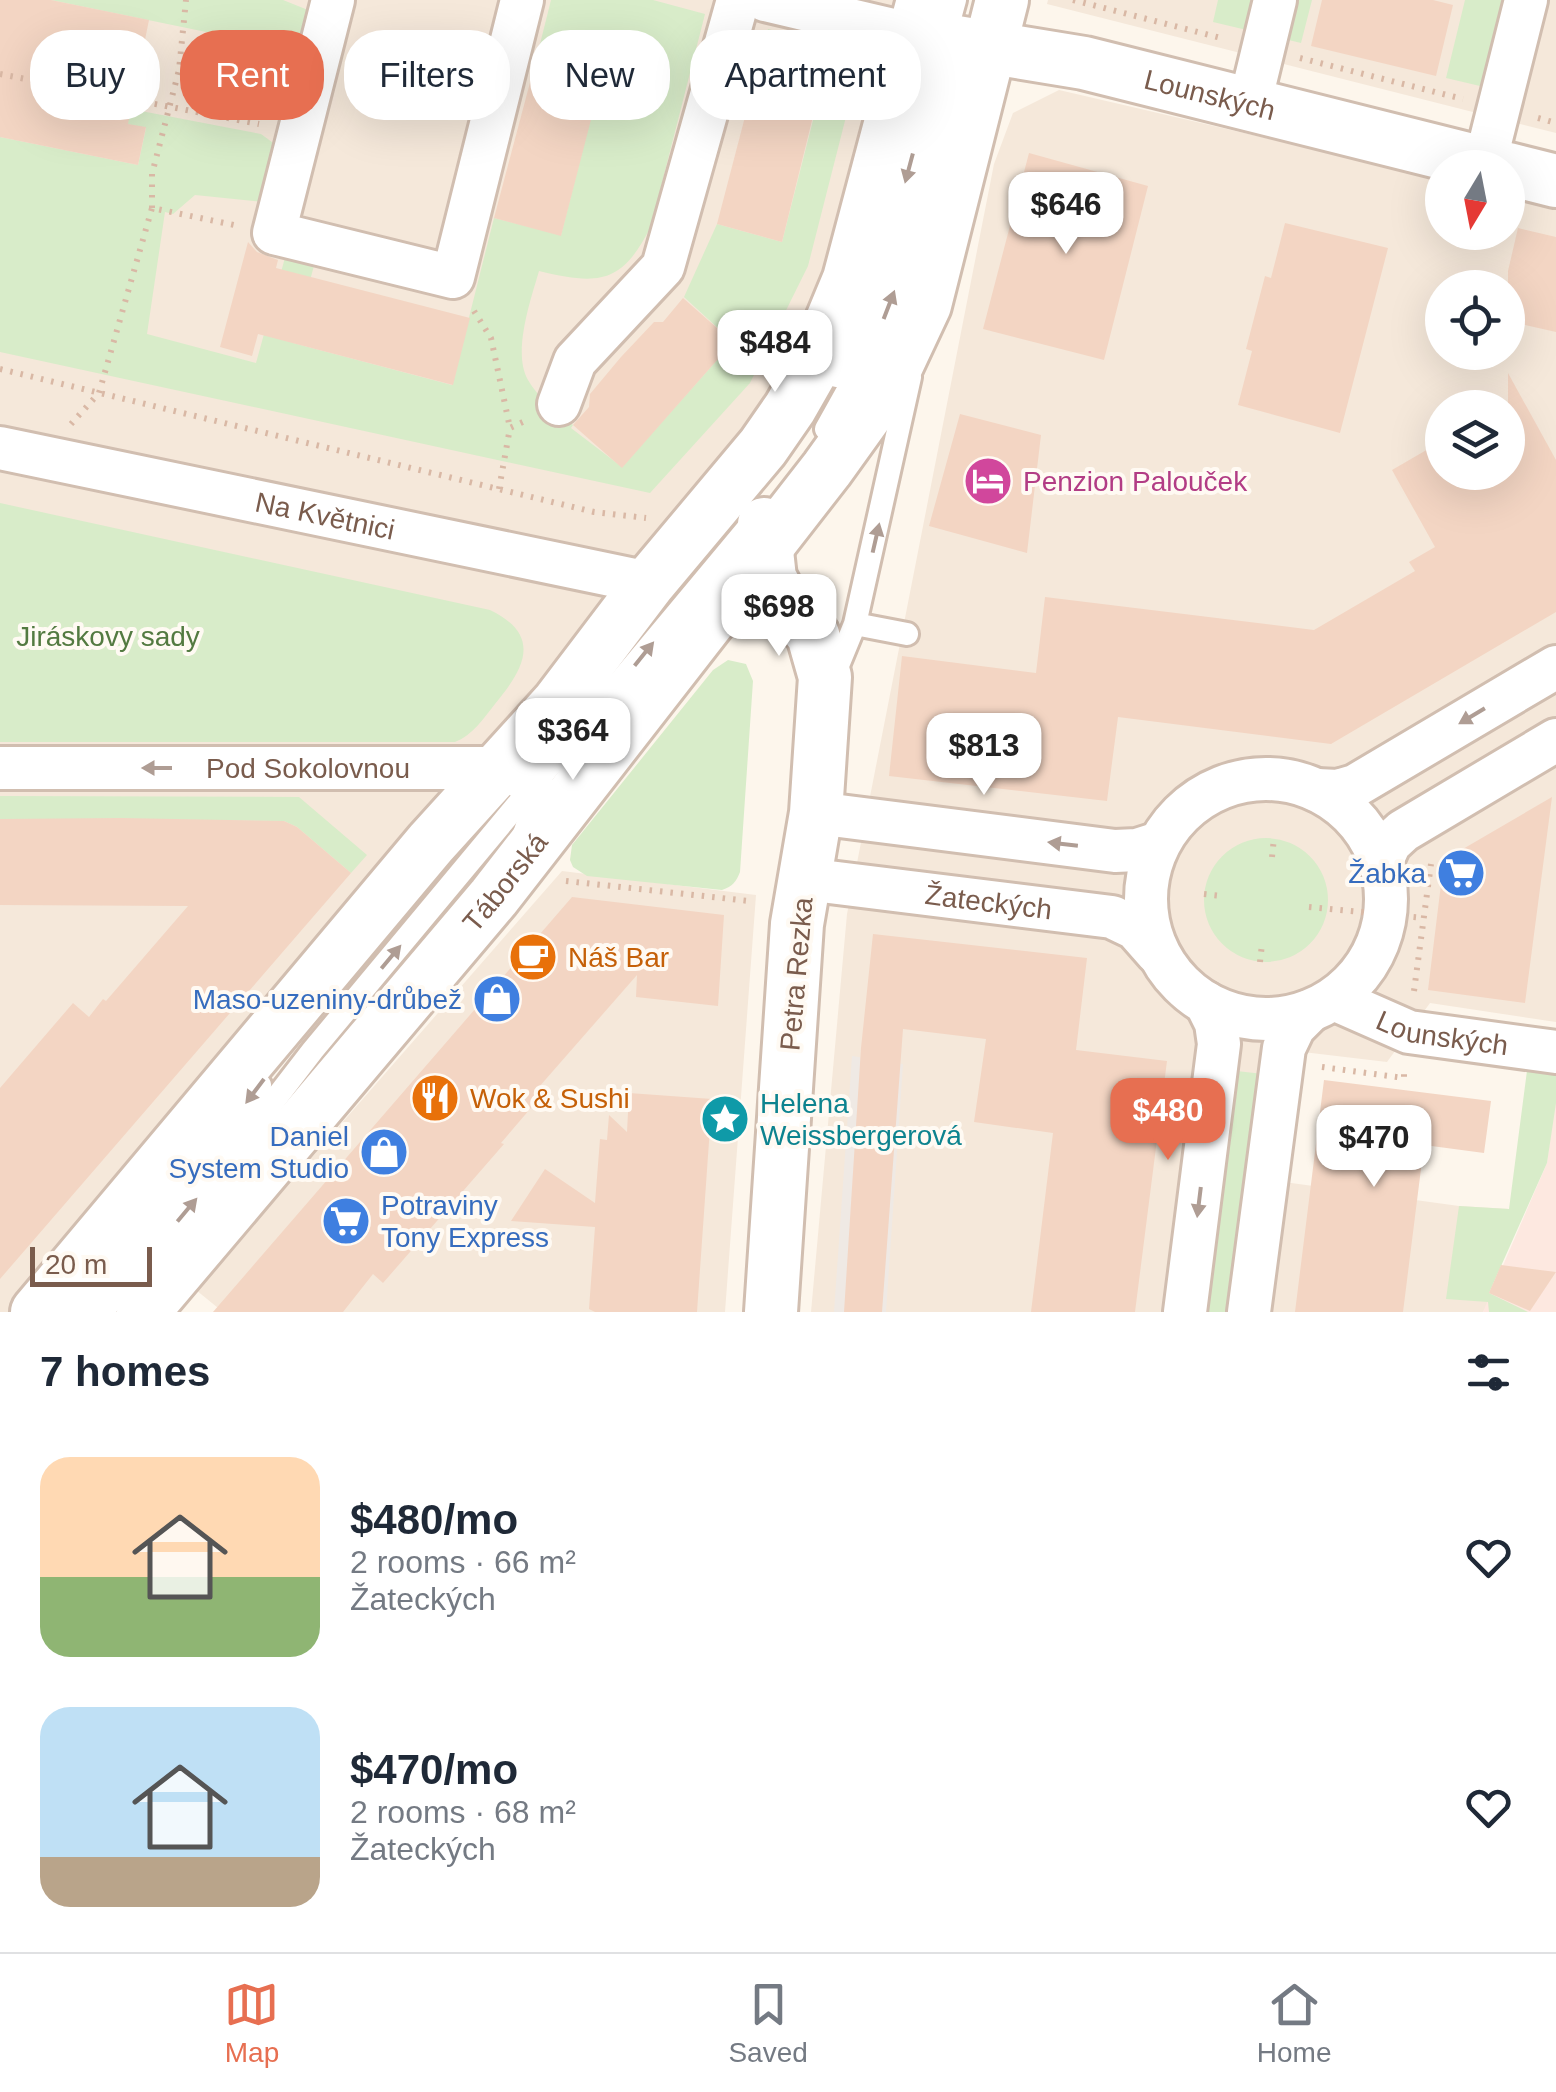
<!DOCTYPE html>
<meta charset="utf-8">
<style>
:root{--surface:#fff;--page:#f2f2f3;--text:#1f2937;--muted:#747a83;--line:#e0e1e3;--accent:#e76f51}
body{margin:0;font-family:Arial,sans-serif;background:var(--page);color:var(--text);height:100vh;display:flex;flex-direction:column;font-size:38px;white-space:nowrap}
*{box-sizing:border-box;margin:0}
p{font-size:32px;color:var(--muted)}
.icon{flex:none;width:55px;height:55px;fill:none;stroke:currentColor;stroke-width:2;stroke-linecap:round;stroke-linejoin:round}
.map{position:relative;height:1312px;overflow:hidden}
.panel{display:flex;flex-direction:column;background:var(--surface);flex:1}
.panel>*{flex:none}
.top-card{position:absolute;left:30px;top:30px;width:1000px;height:90px;display:flex;gap:20px}
.needle{width:65px;rotate:190deg}
.controls{position:absolute;left:1425px;top:150px;display:grid;gap:20px}
.controls a{display:grid;place-items:center;width:100px;height:100px;border-radius:50%;background:var(--surface);box-shadow:0 10px 40px #0002;font-size:50px}
.scale{position:absolute;left:30px;bottom:25px;width:122px;box-sizing:border-box;padding-left:10px;border:5px solid #7a5c4d;border-top:0;font-size:28px;line-height:35px;white-space:nowrap;color:#7a5c4d;-webkit-text-stroke:8px #fffaf3;paint-order:stroke}
.price{position:absolute;translate:-50% -85px;padding:0 22px;border-radius:20px;background:#fff;color:#222;font-size:32px;line-height:65px;filter:drop-shadow(0 2px 5px #0008)}
.price::after{content:'';position:absolute;left:50%;top:60px;width:30px;height:22px;margin-left:-15px;background:inherit;clip-path:polygon(0 0,100% 0,50% 100%)}
.price.on{background:var(--accent);color:#fff}
ul{padding:0;list-style:none}
li{display:flex;align-items:center;gap:30px;height:250px;padding:0 40px}
li span{display:grid;place-items:center;flex:none;width:280px;height:200px;border-radius:30px;color:#555}
li>.icon{margin-inline-start:auto}
span .icon{width:120px;height:120px;fill:#fffc;stroke-width:1}
li b{font-size:42px}
h2{display:flex;justify-content:space-between;align-items:center;height:120px;padding:0 40px;font-size:42px}
.tag{padding:0 35px;border-radius:40px;background:var(--surface);box-shadow:0 10px 40px #0002;font-size:35px;line-height:90px}
.tag.on{background:var(--accent);color:#fff}
.dock{display:flex;justify-content:space-around;align-items:center;height:140px;border-top:2px solid var(--line);background:var(--surface);font-size:28px;color:var(--muted)}
.dock a{display:grid;justify-items:center;gap:5px}
.dock .on{color:var(--accent)}
.map>svg:first-child{display:block}
.residential{fill:#f5e8da;fill-rule:evenodd}
.commercial{fill:#fde8e0}
.industrial{fill:#efe9e4}
.green{fill:#d8ecc9}
.building{fill:#f3d5c3}
.lines{fill:none;stroke-linecap:round;stroke-linejoin:round}
.service-casing{stroke:#d1beb0;stroke-width:28}
.minor-casing{stroke:#d1beb0;stroke-width:48}
.tertiary-casing{stroke:#d1beb0;stroke-width:58}
.path{stroke:#d9b8a5;stroke-width:6;stroke-dasharray:2.5 8;stroke-linecap:butt}
.service{stroke:#fff;stroke-width:22}
.minor{stroke:#fff;stroke-width:42}
.tertiary{stroke:#fff;stroke-width:52}
.oneway{fill:#af9d94}
.labels{text-anchor:middle;stroke-width:8;stroke-linejoin:round;paint-order:stroke}
.street-label{font-size:28px;fill:#7a5c4d;stroke:#fffaf3}
.hotel-label{font-size:28px;fill:#b23c85;stroke:#fffaf3;text-anchor:start}
.park-label{font-size:28px;fill:#537a41;stroke:#fffaf3}
.shop-label{font-size:28px;fill:#366cbe;stroke:#fffaf3;text-anchor:end}
.food-label{font-size:28px;fill:#c56008;stroke:#fffaf3;text-anchor:start}
.culture-label{font-size:28px;fill:#0d838f;stroke:#fffaf3;text-anchor:start}
</style>
<div class="map">
<svg width="1556" height="1312" viewBox="0 0 1556 1312">
<rect width="100%" height="100%" fill="#fdf6ec"/>
<!-- residential -->
<path class="residential" d="M0,0H905L818,341L500,738L14,1312H0Z
M1048,0H1556V133L1047,4Z
M1059,90L1442,179V232H1508V194L1556,206V1022L1430,1003L1387,1062L1303,1052L1284,1182L1459,1206L1509,1209L1489,1302L1483,1312H811L847,914L994,164L1013,113ZM1442,288H1508V352H1442ZM1442,408H1508V472H1442Z
M562,871L756,895L725,1312H223L196,1290Z"/>
<!-- commercial -->
<path class="commercial" d="M1556,1093V1312H1483L1547,1163Z"/>
<!-- industrial -->
<path class="industrial" d="M852,1056L903,1064L886,1312H834Z"/>
<!-- green -->
<path class="green" d="M51,0H283L308,10L312,26L300,40L279,47Z
M551,0H653L705,14L651,226C622,285 598,285 539,271C531,299 512,353 528,380C538,398 557,411 573,425L571,428L622,467L733,342L684,297L717,224L782,242L822,85L758,67L768,29L862,54L808,266L750,383L650,493L0,352V137L138,165L146,128L0,98V84L261,134L276,145L264,202L195,195L173,214L165,212L147,334L256,363L289,243L315,262L293,343L452,385L494,218L561,235L601,77L536,60Z
M1218,0H1312L1301,43L1213,22Z
M1465,0H1519L1497,90L1446,78Z
M0,503L490,610C544,636 523,670 495,704C483,719 473,735 455,742H0Z
M728,660L746,664L753,681L740,872C736,882 733,886 722,890L587,876L573,867L570,860L572,845L713,670Z
M0,796L299,797L367,855L351,873L297,827L284,821L0,819Z
M1204 900a62 62 0 1 1 124 0a62 62 0 1 1-124 0Z
M1528,1063L1556,1066V1103L1547,1163L1489,1293L1528,1312H1489L1488,1302L1446,1299L1459,1206L1509,1209Z
M1228,1070L1263,1074L1234,1312H1199Z"/>
<!-- building -->
<path class="building" d="M0,0H51L149,20L128,124L146,127L138,165L0,137Z
M1322,0H1433L1453,5L1436,76L1311,46Z
M536,60L602,77L561,236L494,218Z
M758,67L821,84L782,242L717,224Z
M1029,153L1148,186L1104,360L983,329Z
M1285,223L1388,248L1340,433L1238,405L1252,351L1246,349L1265,276L1271,278Z
M1518,228L1556,237V332L1508,321V271Z
M248,242L257,252L278,260L276,268L470,318L453,385L258,334L252,356L220,347Z
M683,298L733,342L622,468L573,425L589,407L590,394L621,357L654,322H663Z
M1508,373L1556,460V612L1331,744L1118,717L1107,801L889,776L902,656L1036,673L1045,597L1314,630L1415,571L1409,562L1435,547L1392,470L1442,441V472H1508Z
M960,414L1041,435L1027,553L929,526Z
M1552,797L1525,1003L1428,990L1444,860Z
M121,818L284,821L297,827L351,873L0,1279V1088L73,1003L89,1017L103,999L106,1001L188,906L0,905V819Z
M572,897L724,915L718,1006L636,997L637,975L539,1087L548,1088L501,1143L504,1144L383,1283L373,1274L343,1312H213Z
M873,934L1087,958L1076,1050L1167,1061L1135,1312H1031L1053,1133L974,1122L986,1039L903,1029L882,1312H844L861,1048Z
M1324,1080L1491,1101L1484,1153L1424,1145L1403,1312H1295Z
M629,1093L712,1099L697,1312H595L589,1309L595,1227L511,1221L545,1169L595,1203L600,1139L607,1140L609,1115L627,1132Z
M1501,1265L1556,1272L1530,1311L1489,1293Z"/>
<g class="lines">
<!-- service casing -->
<g class="service-casing">
<path id="service" d="M836,376C894,258 920,127 955,0
M826,429L874,343L896,288L962,52
M855,624L907,634
M834,675L855,624L910,377
M78,1312L220,1138L260,1085
M102,1312L236,1150L313,1050L757,517"/>
</g>
<!-- minor casing -->
<g class="minor-casing">
<g id="minor">
<path d="M333,0L274,233L453,277L522,0"/>
<path d="M765,0L914,35"/>
<path d="M1250,103L1275,0"/>
<path d="M1485,163L1526,0"/>
<path d="M559,404L575,361L663,267L738,0"/>
<path id="s1" d="M0,448L649,583"/>
<path id="s2" d="M0,768H507C548,792 546,808 529,848"/>
<circle cx="1266" cy="899" r="120"/>
<path d="M1317,790L1338,791L1355,786L1556,667"/>
<path d="M816,813L1115,851L1137,850L1159,843"/>
<path d="M1381,863L1390,843L1403,831L1556,740"/>
<path id="s3" d="M805,879L1112,917L1135,928L1157,953"/>
<path id="s4" d="M1334,999L1409,1032L1556,1052"/>
<path d="M1185,1312L1219,1044L1216,1023L1206,1003"/>
<path d="M1249,1312L1284,1048L1294,1027L1310,1011"/>
</g>
</g>
<!-- tertiary casing -->
<g class="tertiary-casing">
<g id="tertiary">
<path id="s5" d="M914,35L1084,63L1503,168"/>
<path d="M1508,169L1556,181"/>
<path d="M764,524L770,578L777,591L813,635L825,677L816,813L797,924L771,1312"/>
<path d="M37,1312L431,843L558,703L649,583L763,447L790,408L810,373L849,279L923,0"/>
<path id="s6" d="M143,1312L494,897L827,469L888,384L925,305L1002,0"/>
</g>
</g>
<!-- path -->
<path class="path" d="M1073,0L1225,39
M1300,58L1463,99
M0,74L259,124
M1538,118L1556,123
M152,208V174L179,70L186,0
M474,311L491,338L510,428
M0,369L594,512L646,518
M71,424L99,393L152,208L234,225
M499,489L510,428L525,421
M1272,857L1274,838
M566,881L749,901
M1204,894L1222,896
M1309,907L1424,918
M1260,962L1262,944
M1414,991L1431,864
M1322,1067L1404,1078V1073"/>
<!-- service -->
<use href="#service" class="service"/>
<!-- minor -->
<use href="#minor" class="minor"/>
<!-- tertiary -->
<use href="#tertiary" class="tertiary"/>
</g>
<!-- one-way arrows -->
<defs><path id="oneway-solid" d="M-6-.8H1V-3.2L6.5 0L1 3.2V.8H-6Z" transform="scale(2.5)"/></defs>
<g class="oneway">
<use href="#oneway-solid" transform="translate(909 168) rotate(105)"/>
<use href="#oneway-solid" transform="translate(889 305) rotate(-69)"/>
<use href="#oneway-solid" transform="translate(876 538) rotate(-77)"/>
<use href="#oneway-solid" transform="translate(644 654) rotate(-51)"/>
<use href="#oneway-solid" transform="translate(1472 716) rotate(149)"/>
<use href="#oneway-solid" transform="translate(157 768) rotate(-180)"/>
<use href="#oneway-solid" transform="translate(1063 844) rotate(-173)"/>
<use href="#oneway-solid" transform="translate(391 957) rotate(-50)"/>
<use href="#oneway-solid" transform="translate(255 1091) rotate(127)"/>
<use href="#oneway-solid" transform="translate(1199 1202) rotate(97)"/>
<use href="#oneway-solid" transform="translate(187 1210) rotate(-50)"/>
</g>
<!-- icons -->
<defs>
<g id="hotel-disc" transform="scale(2.5)"><circle r="9.5" fill="#d1479c" stroke="#fffaf3"/><path d="M-6-4.5h1.5V1H6V5H4.5V3h-9V5H-6ZM-4 0a1.8 1.8 0 1 1 3.6 0ZM.5 0V-2.5h3Q6-2.5 6 0Z" fill="#fff"/></g>
<g id="supermarket-disc" transform="scale(2.5)"><circle r="9.5" fill="#3f7fe0" stroke="#fffaf3"/><path d="M-6-5.5h2.5l.6 2H6L4.5 2H-2.5L-4.4-4H-6ZM-1.5 3.2a1.3 1.3 0 1 0 .1 0ZM3 3.2a1.3 1.3 0 1 0 .1 0Z" fill="#fff"/></g>
<g id="cafe-disc" transform="scale(2.5)"><circle r="9.5" fill="#e8710a" stroke="#fffaf3"/><path d="M-5.5-4.5H6V0H3Q3 3.5 0 3.5H-2.5Q-5.5 3.5-5.5 0ZM3-3.2v2h1.7v-2ZM-6 4.5H4V6H-6Z" fill="#fff"/></g>
<g id="shop-disc" transform="scale(2.5)"><circle r="9.5" fill="#3f7fe0" stroke="#fffaf3"/><path d="M-5-2.5h2.3a2.7 3.5 0 0 1 5.4 0H5L5.5 6h-11ZM-1.5-2.5h3a1.5 2.3 0 0 0-3 0Z" fill="#fff"/></g>
<g id="restaurant-disc" transform="scale(2.5)"><circle r="9.5" fill="#e8710a" stroke="#fffaf3"/><path d="M-5-6h1v4h1v-4h1v4h1v-4h1v5L-1.5 .5V6h-2V.5L-5-1ZM5-6V6H3V1.5H1.5Q1.5-4 5-6Z" fill="#fff"/></g>
<g id="sight-disc" transform="scale(2.5)"><circle r="9.5" fill="#0f9aa8" stroke="#fffaf3"/><path d="M0-6L1.8-2.2L6-1.7L2.9 1.2L3.7 5.4L0 3.3L-3.7 5.4L-2.9 1.2L-6-1.7L-1.8-2.2Z" fill="#fff"/></g>
</defs>
<g fill-rule="evenodd">
<use href="#hotel-disc" x="988" y="481"/>
<use href="#supermarket-disc" x="1461" y="873"/>
<use href="#cafe-disc" x="533" y="957"/>
<use href="#shop-disc" x="497" y="999"/>
<use href="#restaurant-disc" x="435" y="1098"/>
<use href="#sight-disc" x="725" y="1119"/>
<use href="#shop-disc" x="384" y="1152"/>
<use href="#supermarket-disc" x="346" y="1221"/>
</g>
<g class="labels">
<!-- street labels -->
<g class="street-label">
<text dy="10" stroke="none"><textPath href="#s5" startOffset="302">Lounských</textPath></text>
<text dy="10" stroke="none"><textPath href="#s1" startOffset="332">Na Květnici</textPath></text>
<text dy="10" stroke="none"><textPath href="#s2" startOffset="308">Pod Sokolovnou</textPath></text>
<text dy="10" stroke="none"><textPath href="#s6" startOffset="562">Táborská</textPath></text>
<text dy="10" stroke="none"><textPath href="#s3" startOffset="185">Žateckých</textPath></text>
<text transform="translate(796 974) rotate(-85)" y="10">Petra Rezka</text>
<text dy="10" stroke="none"><textPath href="#s4" startOffset="115">Lounských</textPath></text>
</g>
<!-- hotel labels -->
<g class="hotel-label">
<text x="1023" y="491">Penzion Palouček</text>
</g>
<!-- park labels -->
<g class="park-label">
<text x="108" y="646">Jiráskovy sady</text>
</g>
<!-- shop labels -->
<g class="shop-label">
<text x="1426" y="883">Žabka</text>
<text x="462" y="1009">Maso-uzeniny-drůbež</text>
<text x="349" y="1146">Daniel<tspan x="349" dy="32">System Studio</tspan></text>
<text x="381" y="1215" text-anchor="start">Potraviny<tspan x="381" dy="32">Tony Express</tspan></text>
</g>
<!-- food labels -->
<g class="food-label">
<text x="568" y="967">Náš Bar</text>
<text x="470" y="1108">Wok &amp; Sushi</text>
</g>
<!-- culture labels -->
<g class="culture-label">
<text x="760" y="1113">Helena<tspan x="760" dy="32">Weissbergerová</tspan></text>
</g>
</g>
</svg>
<div class="controls">
<a><svg class="needle" viewBox="-14 -14 28 28"><path d="M0-13l5 13h-10z" fill="#e53935"/><path d="M0 13l5-13h-10z" fill="#747a83"/></svg></a>
<a><svg class="icon" aria-label="locate" viewBox="0 0 24 24"><circle cx="12" cy="12" r="6"/><path d="M12 2v4M12 18v4M2 12h4M18 12h4"/></svg></a>
<a><svg class="icon" aria-label="layers" viewBox="0 0 24 24"><path d="M12 4l9 5-9 5-9-5zM3 14l9 5 9-5"/></svg></a>
</div>
<div class="scale">20 m</div>
<b class="price" style="left:1066px;top:257px">$646</b>
<b class="price" style="left:775px;top:395px">$484</b>
<b class="price" style="left:779px;top:659px">$698</b>
<b class="price" style="left:573px;top:783px">$364</b>
<b class="price" style="left:984px;top:798px">$813</b>
<b class="price on" style="left:1168px;top:1163px">$480</b>
<b class="price" style="left:1374px;top:1190px">$470</b>
<div class="top-card">
<a class="tag">Buy</a>
<a class="tag on">Rent</a>
<a class="tag">Filters</a>
<a class="tag">New</a>
<a class="tag">Apartment</a>
</div>
</div>
<section class="panel">
<h2>7 homes<svg class="icon" aria-label="filters" viewBox="0 0 24 24"><path d="M4 7h16M4 17h16"/><circle cx="9" cy="7" r="2"/><circle cx="15" cy="17" r="2"/></svg></h2>
<ul>
<li><span style="background:linear-gradient(#ffd9b3 60%,#8fb573 0)"><svg class="icon" aria-label="home" viewBox="0 0 24 24"><path d="M3 11l9-7 9 7M6 9v11h12V9"/></svg></span><div><b>$480/mo</b><p>2 rooms · 66 m²</p><p>Žateckých</p></div><svg class="icon" aria-label="heart" viewBox="0 0 24 24"><path d="M12 20l-8-8c-3-5 5-10 8-4 3-6 11-1 8 4z"/></svg></li>
<li><span style="background:linear-gradient(#bfe0f5 75%,#b9a48a 0)"><svg class="icon" aria-label="home" viewBox="0 0 24 24"><path d="M3 11l9-7 9 7M6 9v11h12V9"/></svg></span><div><b>$470/mo</b><p>2 rooms · 68 m²</p><p>Žateckých</p></div><svg class="icon" aria-label="heart" viewBox="0 0 24 24"><path d="M12 20l-8-8c-3-5 5-10 8-4 3-6 11-1 8 4z"/></svg></li>
</ul>
</section>
<nav class="dock">
<a class="on"><svg class="icon" aria-label="map" viewBox="0 0 24 24"><path d="M3 6l6-2 6 2 6-2v14l-6 2-6-2-6 2zM9 4v14M15 6v14"/></svg>Map</a>
<a><svg class="icon" aria-label="saved" viewBox="0 0 24 24"><path d="M7 4h10v16l-5-4-5 4z"/></svg>Saved</a>
<a><svg class="icon" aria-label="home" viewBox="0 0 24 24"><path d="M3 11l9-7 9 7M6 9v11h12V9"/></svg>Home</a>
</nav>
